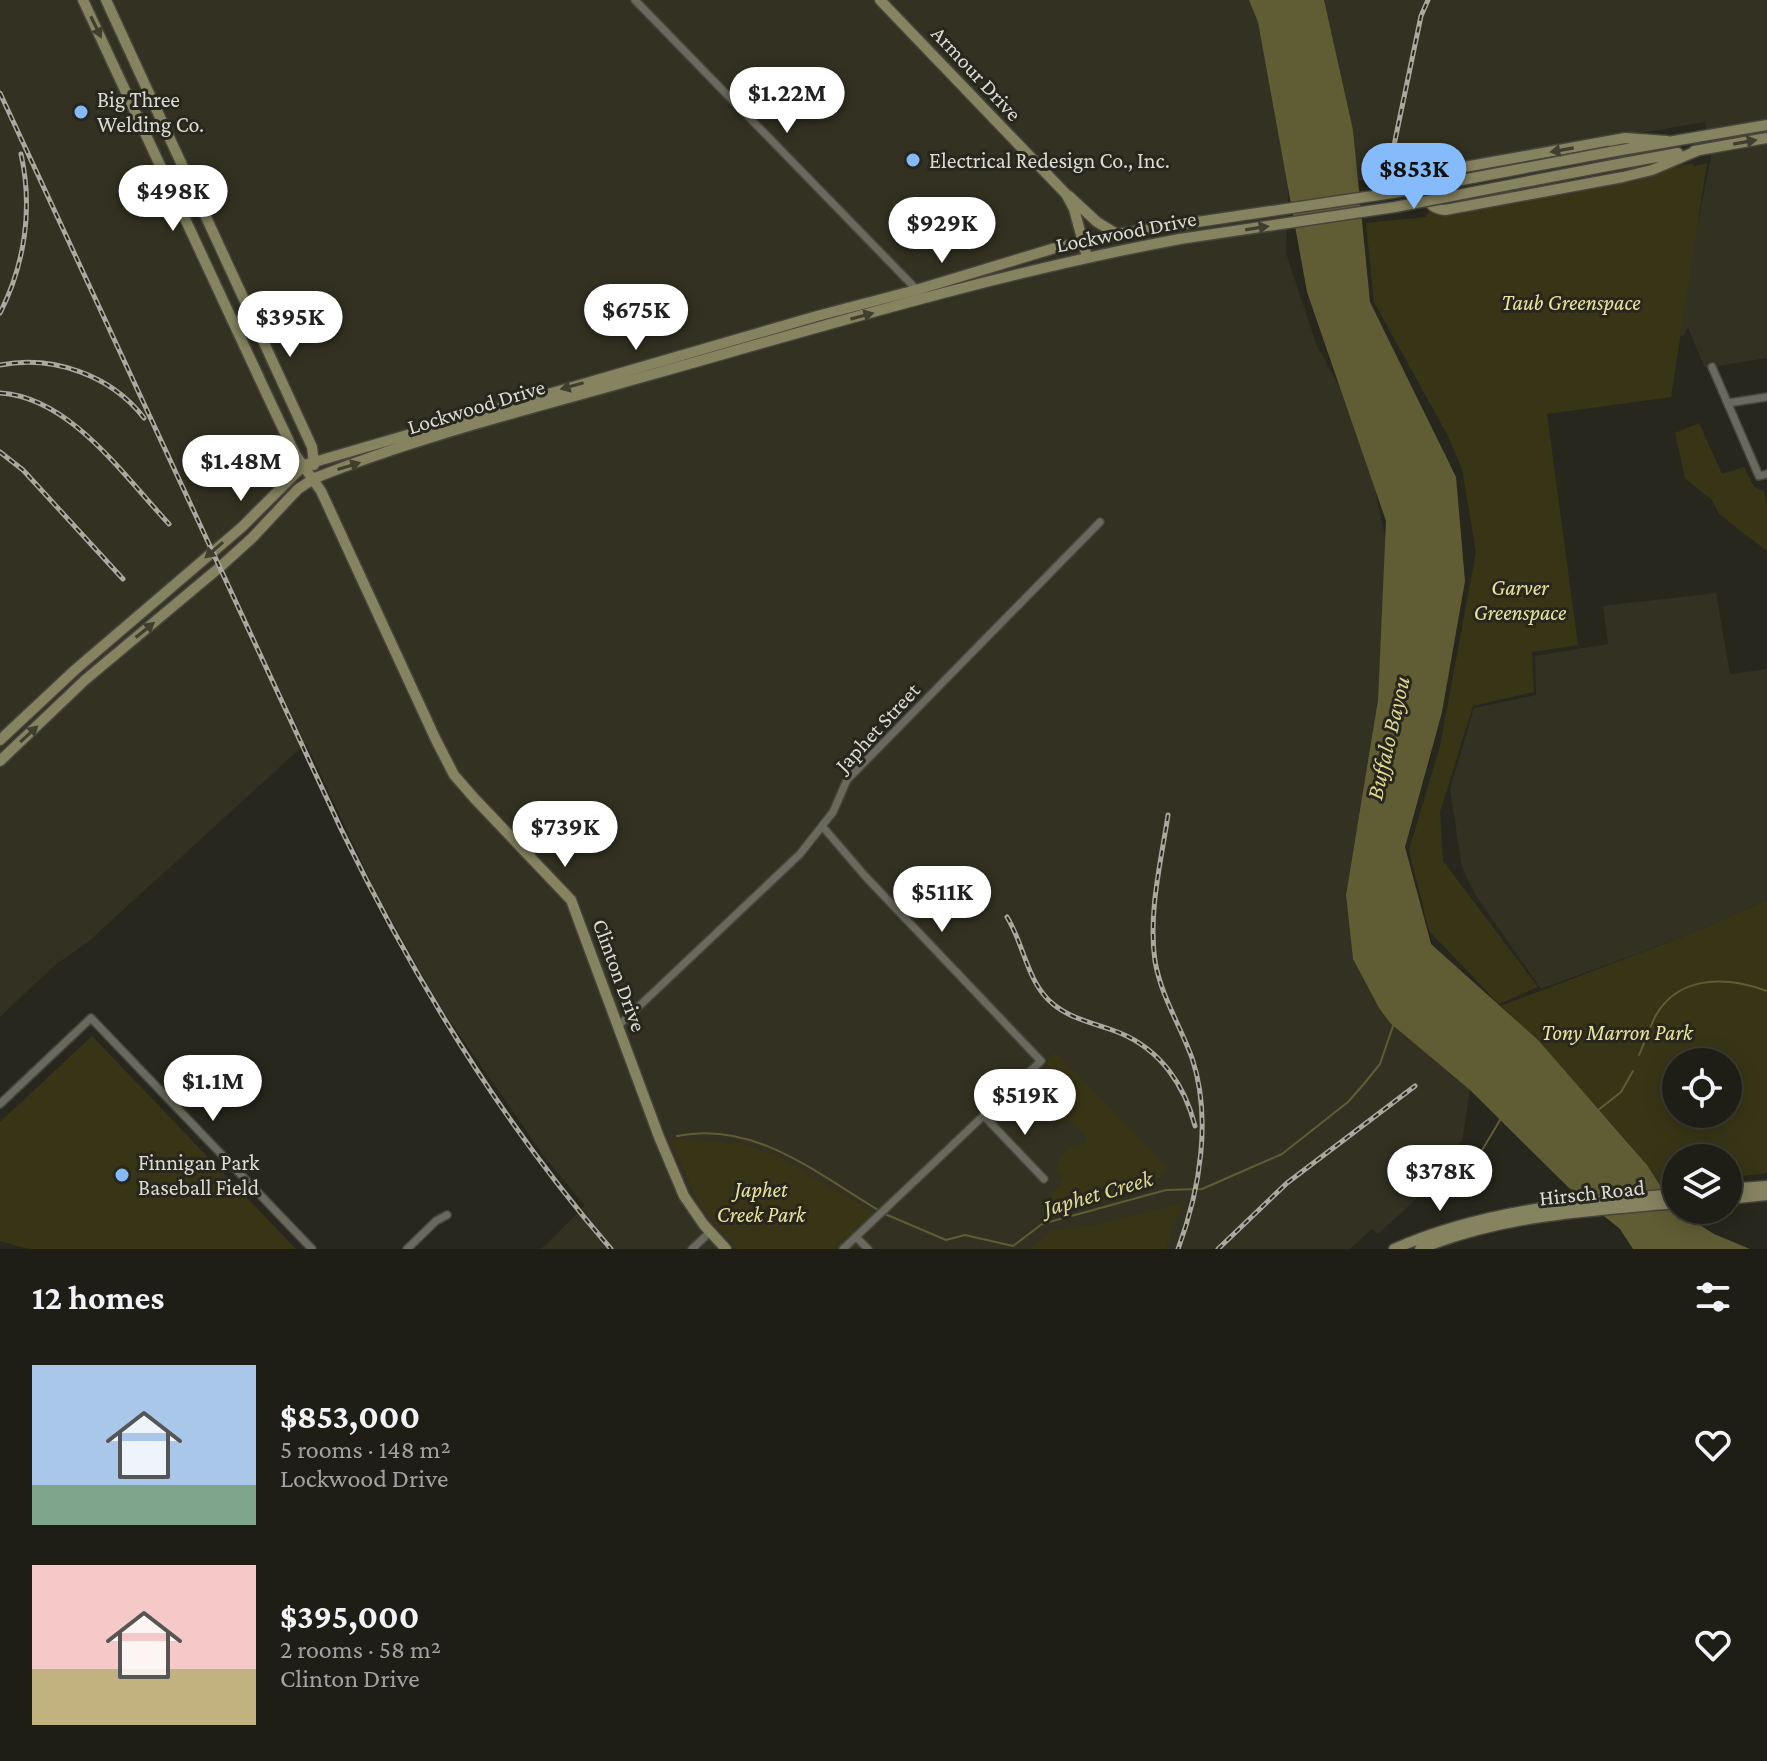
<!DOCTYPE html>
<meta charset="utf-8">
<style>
:root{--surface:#1e1d16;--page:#26261f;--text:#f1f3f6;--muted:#a1a2a1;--line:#3c3b35;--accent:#86bbfb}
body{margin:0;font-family:"Crimson Pro",serif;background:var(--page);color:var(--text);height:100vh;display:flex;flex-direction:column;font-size:30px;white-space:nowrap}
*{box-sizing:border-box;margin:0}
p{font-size:26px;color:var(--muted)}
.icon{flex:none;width:44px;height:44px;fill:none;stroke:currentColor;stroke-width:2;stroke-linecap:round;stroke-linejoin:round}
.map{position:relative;height:1249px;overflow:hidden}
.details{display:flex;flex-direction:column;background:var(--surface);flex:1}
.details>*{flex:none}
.tools{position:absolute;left:1662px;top:1048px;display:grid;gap:16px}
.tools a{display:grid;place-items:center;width:80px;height:80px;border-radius:50%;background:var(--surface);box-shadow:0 4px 20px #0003,0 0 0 2px var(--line);font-size:40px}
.price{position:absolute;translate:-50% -68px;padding:0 18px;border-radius:28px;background:#fff;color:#222;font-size:26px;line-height:52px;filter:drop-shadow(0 2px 4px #0008)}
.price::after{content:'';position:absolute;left:50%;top:48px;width:24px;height:18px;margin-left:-12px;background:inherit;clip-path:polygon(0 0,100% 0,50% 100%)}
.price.active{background:var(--accent);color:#111}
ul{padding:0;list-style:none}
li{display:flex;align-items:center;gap:24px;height:200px;padding:0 32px}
li span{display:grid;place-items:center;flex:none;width:224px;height:160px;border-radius:0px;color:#555}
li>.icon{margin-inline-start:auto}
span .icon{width:96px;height:96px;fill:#fffc;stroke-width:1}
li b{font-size:34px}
h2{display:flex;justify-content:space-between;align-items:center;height:96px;padding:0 32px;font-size:34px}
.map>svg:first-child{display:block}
.built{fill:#333121}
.green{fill:#383517;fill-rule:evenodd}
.water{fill:#605d35}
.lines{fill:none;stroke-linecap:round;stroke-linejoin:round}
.stream{stroke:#605d35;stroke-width:2}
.street-casing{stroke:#46453c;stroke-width:10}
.secondary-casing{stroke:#46453c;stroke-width:13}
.street{stroke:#6a695d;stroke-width:7}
.secondary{stroke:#868360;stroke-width:10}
.rail-casing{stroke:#a9a9a1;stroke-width:5}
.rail{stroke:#28271d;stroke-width:2;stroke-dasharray:6;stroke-linecap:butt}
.secondary-bridge-casing{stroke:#46453c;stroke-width:13;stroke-linecap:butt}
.secondary-bridge{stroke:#868360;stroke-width:10}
.oneway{fill:#403e2e}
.poi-dot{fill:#86bbfb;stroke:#28271d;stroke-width:3}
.labels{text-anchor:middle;stroke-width:6;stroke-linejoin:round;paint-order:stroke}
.street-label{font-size:22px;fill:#dbdbd4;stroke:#28271d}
.poi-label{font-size:22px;fill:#dbdbd4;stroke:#28271d;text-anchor:start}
.park-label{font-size:22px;font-style:italic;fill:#e9e39e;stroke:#28271d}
.water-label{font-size:24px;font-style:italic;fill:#ded894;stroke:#28271d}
</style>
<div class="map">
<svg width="1767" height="1249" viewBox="0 0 1767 1249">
<rect width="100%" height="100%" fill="#28271d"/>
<!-- built -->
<path class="built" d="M0,0H1250L1271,49L1289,178L1286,253L1317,346L1361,425L1386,541L1378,700L1346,894L1353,959L1379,1008L1390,1023L1470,1090L1462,1141L1426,1190L1378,1234L1372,1229L1350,1249H541L585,1206L543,1155L441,1008L375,890L306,743L88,942L55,965L0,1017Z
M1320,0H1767V358L1705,368L1688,328L1683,336L1676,333L1711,157L1705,122L1358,181L1353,130Z
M1716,593L1730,674L1767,669V900L1690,934L1541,989L1476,896L1462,868L1450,789L1474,708L1536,695L1535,656L1608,644L1603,606Z"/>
<!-- green -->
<path class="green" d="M1693,163L1694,166L1707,163L1671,397L1547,414L1578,645L1532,652L1534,692L1473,706L1440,812L1443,861L1538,987L1499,1004L1429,931L1409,850L1440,746L1476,552L1462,469L1448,436L1374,302L1366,223L1426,217L1430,211L1442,214L1584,189Z
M1699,423L1722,474L1744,467L1754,487L1764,491L1767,505V551L1719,514L1713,501L1685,478L1675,433Z
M1767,900V1173L1728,1178V1158H1676V1186L1662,1187C1637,1149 1605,1117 1574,1083C1549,1056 1528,1031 1501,1006L1690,934ZM1676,1062H1728V1114H1676Z
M92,1036L296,1249H28L0,1241V1122Z
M1055,1052L1169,1168L1149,1187L1097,1202L1043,1213L1063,1177L1056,1170C1063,1149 1065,1149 1085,1142L1086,1137L1071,1121L1046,1122L1044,1118L1052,1089L1048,1079L1032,1095L1025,1088L1048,1066V1060Z
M670,1138L743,1144L774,1154L874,1213L838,1249H737L700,1206Z
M1183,1203L1165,1249H1028L1043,1239L1050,1230L1093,1225Z"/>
<!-- water -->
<path class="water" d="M1249,0H1324L1353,130L1370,302L1456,477L1465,581L1442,712L1405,847L1431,944L1538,1040L1647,1165L1676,1210L1714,1234L1750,1249H1633L1620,1229L1568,1187L1470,1090L1390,1023L1379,1008L1353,959L1346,895L1378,700L1386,521L1307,292L1258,22Z"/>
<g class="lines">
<!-- stream -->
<path class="stream" d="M1639,1055C1645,1042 1649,1028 1656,1015C1680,974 1728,977 1767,991
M1597,1111L1621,1092L1633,1071
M677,1136C755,1120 817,1174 880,1211
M1449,1190L1478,1157L1500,1120
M885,1214L946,1240L965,1235L1013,1246L1042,1224L1166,1190L1202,1189L1282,1154L1348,1102L1363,1085L1380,1064L1393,1026"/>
<!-- street casing -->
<g class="street-casing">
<path id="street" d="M635,0L918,291
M1712,367L1759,476L1767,474
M1728,403L1767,397
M823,827L865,876L1041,1061L843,1249
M617,1027L800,854L833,812L847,780L1100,522
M0,1104L91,1018L312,1249
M984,1116L1044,1179
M856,1237L868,1249
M407,1249L436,1221L447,1215
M692,1249L710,1232"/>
</g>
<!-- secondary casing -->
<g class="secondary-casing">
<path id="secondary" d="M83,0L268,397L295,454L321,491L436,740L454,775L475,799L571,900L659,1137L684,1196L704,1225L726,1249
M106,0L312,447L314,465
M880,0L1066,194L1074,209L1087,257
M1667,141L1625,138L1442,171L1430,176L1425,183C1428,199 1427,208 1445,210L1623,177L1652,170L1699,150
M1694,151L1767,138
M1610,152L1767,125
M1613,165L1678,153
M1069,196L1097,222L1117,234
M0,740L76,669L242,527L304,465L817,316L916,290L1055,248L1117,234L1177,225
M0,761L85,680L220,567L252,538L298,489L315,478C425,434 543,406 657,373C830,324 1003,272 1180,239
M1728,1189L1767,1186
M1728,1199L1767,1195
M1394,1249C1485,1209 1579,1202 1676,1194
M1420,1249C1502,1215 1589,1211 1676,1203"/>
</g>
<!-- street -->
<use href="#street" class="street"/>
<!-- secondary -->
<use href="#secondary" class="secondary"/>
<!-- rail casing -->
<g class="rail-casing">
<path id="rail" d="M0,93L341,829C414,979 501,1122 611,1249
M1393,150L1421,16L1428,0
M0,313C25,264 33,208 21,154
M0,365C53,355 111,375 144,418
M0,393C70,397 124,476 169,524
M0,452L23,470L123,579
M1168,815C1161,862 1148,913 1155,961C1161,996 1180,1025 1192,1058C1212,1118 1200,1190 1178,1249
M1007,917C1024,944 1027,983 1053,1004C1072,1020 1098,1024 1120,1033C1161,1050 1185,1086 1195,1126
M1218,1249L1287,1183L1415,1086"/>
</g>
<!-- rail -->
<use href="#rail" class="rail"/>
<!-- secondary-bridge casing -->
<g class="secondary-bridge-casing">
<path id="secondary-bridge" d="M1177,225L1393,193L1610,152
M1180,239L1395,207L1613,165"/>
</g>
<!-- secondary-bridge -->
<use href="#secondary-bridge" class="secondary-bridge"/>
</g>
<!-- one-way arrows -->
<defs><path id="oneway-solid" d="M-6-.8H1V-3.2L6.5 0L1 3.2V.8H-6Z" transform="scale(2)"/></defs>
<g class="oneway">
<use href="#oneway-solid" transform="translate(96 27) rotate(64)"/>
<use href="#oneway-solid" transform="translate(1745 142) rotate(-10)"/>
<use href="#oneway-solid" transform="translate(1562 150) rotate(170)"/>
<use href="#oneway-solid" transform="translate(1257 228) rotate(-9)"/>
<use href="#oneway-solid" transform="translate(862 316) rotate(-15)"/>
<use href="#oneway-solid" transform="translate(572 386) rotate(164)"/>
<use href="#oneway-solid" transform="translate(349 466) rotate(-17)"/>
<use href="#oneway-solid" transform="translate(214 550) rotate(139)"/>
<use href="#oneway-solid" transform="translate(145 630) rotate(-39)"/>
<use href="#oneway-solid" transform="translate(29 734) rotate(-43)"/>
</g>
<!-- markers -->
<g class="poi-dot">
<circle cx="81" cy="112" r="8"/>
<circle cx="913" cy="160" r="8"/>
<circle cx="122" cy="1175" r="8"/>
</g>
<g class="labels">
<!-- street labels -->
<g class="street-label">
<text transform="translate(977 73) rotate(47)" y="8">Armour Drive</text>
<text transform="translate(1126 231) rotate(-11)" y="8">Lockwood Drive</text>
<text transform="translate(476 406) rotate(-17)" y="8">Lockwood Drive</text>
<text transform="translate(877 727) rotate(-47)" y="8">Japhet Street</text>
<text transform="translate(620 975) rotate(70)" y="8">Clinton Drive</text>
<text transform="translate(1592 1192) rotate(-6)" y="8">Hirsch Road</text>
</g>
<!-- poi labels -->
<g class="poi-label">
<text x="97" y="107">Big Three<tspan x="97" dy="25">Welding Co.</tspan></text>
<text x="929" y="168">Electrical Redesign Co., Inc.</text>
<text x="138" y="1170">Finnigan Park<tspan x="138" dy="25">Baseball Field</tspan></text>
</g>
<!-- park labels -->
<g class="park-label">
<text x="1571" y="310">Taub Greenspace</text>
<text x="1520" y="595">Garver<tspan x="1520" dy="25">Greenspace</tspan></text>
<text x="1617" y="1040">Tony Marron Park</text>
<text x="761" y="1197">Japhet<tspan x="761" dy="25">Creek Park</tspan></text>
</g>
<!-- water labels -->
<g class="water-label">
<text transform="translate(1388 738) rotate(-77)" y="8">Buffalo Bayou</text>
<text transform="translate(1098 1193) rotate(-16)" y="8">Japhet Creek</text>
</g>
</g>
</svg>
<div class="tools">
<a><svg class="icon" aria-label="locate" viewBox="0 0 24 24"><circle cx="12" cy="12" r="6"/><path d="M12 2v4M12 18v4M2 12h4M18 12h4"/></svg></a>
<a><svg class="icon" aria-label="layers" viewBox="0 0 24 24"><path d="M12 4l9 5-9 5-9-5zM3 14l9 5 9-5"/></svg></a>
</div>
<b class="price" style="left:787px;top:135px">$1.22M</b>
<b class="price active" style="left:1414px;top:211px">$853K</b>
<b class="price" style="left:173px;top:233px">$498K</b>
<b class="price" style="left:942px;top:265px">$929K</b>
<b class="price" style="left:636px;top:352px">$675K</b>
<b class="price" style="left:290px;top:359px">$395K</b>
<b class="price" style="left:241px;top:503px">$1.48M</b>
<b class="price" style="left:565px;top:869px">$739K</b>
<b class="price" style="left:942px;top:934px">$511K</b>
<b class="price" style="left:213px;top:1123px">$1.1M</b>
<b class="price" style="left:1025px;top:1137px">$519K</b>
<b class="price" style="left:1440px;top:1213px">$378K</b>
</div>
<section class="details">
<h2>12 homes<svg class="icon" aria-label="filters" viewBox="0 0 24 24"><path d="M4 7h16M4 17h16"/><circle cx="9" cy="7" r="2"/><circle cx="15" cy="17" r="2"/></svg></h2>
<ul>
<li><span style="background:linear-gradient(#a9c7e8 75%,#7fa58c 0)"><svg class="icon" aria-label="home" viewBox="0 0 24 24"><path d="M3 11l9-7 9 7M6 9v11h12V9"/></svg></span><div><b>$853,000</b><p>5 rooms · 148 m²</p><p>Lockwood Drive</p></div><svg class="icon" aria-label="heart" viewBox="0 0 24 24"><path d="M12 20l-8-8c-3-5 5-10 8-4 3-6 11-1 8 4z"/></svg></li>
<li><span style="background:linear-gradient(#f6c9c9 65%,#c2b280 0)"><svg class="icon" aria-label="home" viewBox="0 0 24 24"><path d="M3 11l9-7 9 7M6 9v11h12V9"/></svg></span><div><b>$395,000</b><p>2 rooms · 58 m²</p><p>Clinton Drive</p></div><svg class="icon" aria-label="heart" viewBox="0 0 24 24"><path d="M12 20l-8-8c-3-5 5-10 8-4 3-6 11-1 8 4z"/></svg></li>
</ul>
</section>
